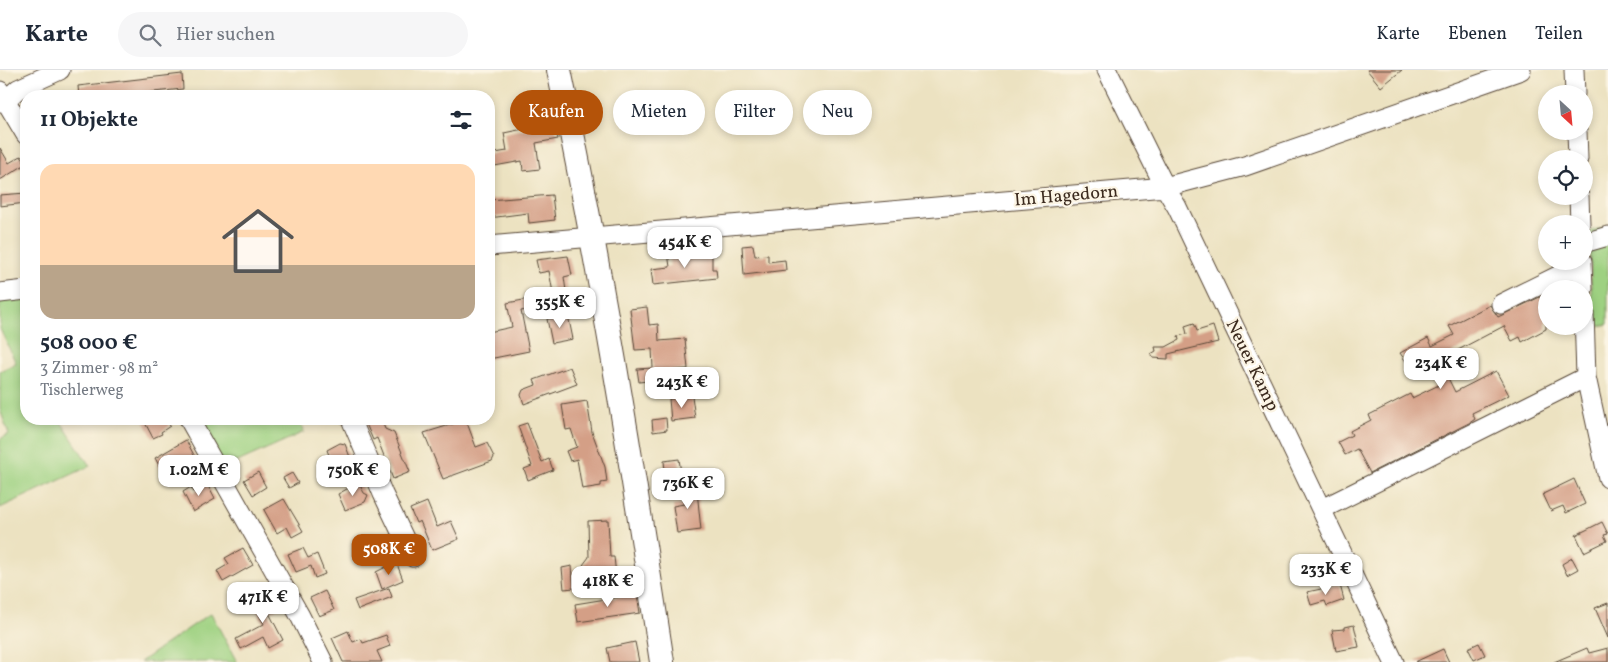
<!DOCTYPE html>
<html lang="de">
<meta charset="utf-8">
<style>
:root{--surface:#fff;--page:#f6f6f7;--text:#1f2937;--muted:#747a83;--line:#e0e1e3;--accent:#b45309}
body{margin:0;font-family:Vollkorn,serif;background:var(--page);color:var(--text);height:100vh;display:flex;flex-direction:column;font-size:19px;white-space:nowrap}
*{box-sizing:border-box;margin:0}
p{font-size:16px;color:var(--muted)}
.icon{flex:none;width:28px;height:28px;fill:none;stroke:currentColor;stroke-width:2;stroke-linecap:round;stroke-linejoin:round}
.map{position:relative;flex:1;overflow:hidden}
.drawer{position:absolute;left:20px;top:20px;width:475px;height:335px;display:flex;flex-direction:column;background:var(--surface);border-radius:20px;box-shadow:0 2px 8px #0003}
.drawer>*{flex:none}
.guide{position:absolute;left:510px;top:20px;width:475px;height:45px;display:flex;gap:10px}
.needle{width:32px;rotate:154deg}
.tools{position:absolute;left:1538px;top:15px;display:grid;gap:10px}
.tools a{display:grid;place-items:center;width:55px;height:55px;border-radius:50%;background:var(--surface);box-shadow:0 2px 8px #0003;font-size:25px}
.price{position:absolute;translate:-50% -42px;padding:0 11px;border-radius:10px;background:#fff;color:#222;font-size:16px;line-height:32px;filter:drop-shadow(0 1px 2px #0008)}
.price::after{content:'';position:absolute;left:50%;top:30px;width:15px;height:11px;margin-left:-8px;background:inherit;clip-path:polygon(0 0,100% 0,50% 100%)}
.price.on{background:var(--accent);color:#fff}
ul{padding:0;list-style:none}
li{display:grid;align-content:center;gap:10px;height:265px;padding:0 20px}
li+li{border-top:1px solid var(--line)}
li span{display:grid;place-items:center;height:155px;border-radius:15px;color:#555}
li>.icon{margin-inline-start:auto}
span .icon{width:90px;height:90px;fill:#fffc;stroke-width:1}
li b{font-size:21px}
h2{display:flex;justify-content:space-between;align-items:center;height:60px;padding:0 20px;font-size:21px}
.tag{padding:0 18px;border-radius:22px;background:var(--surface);box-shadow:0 2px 8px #0003;font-size:18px;line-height:45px}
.tag.on{background:var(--accent);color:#fff}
header{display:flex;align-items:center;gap:30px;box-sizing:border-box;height:70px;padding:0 25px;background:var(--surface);border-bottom:1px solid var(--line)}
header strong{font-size:24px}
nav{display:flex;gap:28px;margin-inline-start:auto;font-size:18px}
.search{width:350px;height:45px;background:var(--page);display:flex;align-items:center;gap:12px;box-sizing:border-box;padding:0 18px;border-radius:28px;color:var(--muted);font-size:19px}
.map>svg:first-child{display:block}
.green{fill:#9ed181;stroke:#6c7e50}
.building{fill:#d49f86}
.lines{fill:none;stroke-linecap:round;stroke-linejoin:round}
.minor-casing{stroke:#564636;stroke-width:21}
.major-casing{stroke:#564636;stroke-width:26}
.minor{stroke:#fff;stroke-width:19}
.major{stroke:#fff;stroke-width:24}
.labels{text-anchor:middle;stroke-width:4.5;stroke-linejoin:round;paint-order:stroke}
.street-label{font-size:18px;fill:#3b2a1e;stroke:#fcf5e5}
</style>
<header>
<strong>Karte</strong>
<div class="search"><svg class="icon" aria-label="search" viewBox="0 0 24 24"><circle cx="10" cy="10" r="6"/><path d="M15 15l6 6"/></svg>Hier suchen</div>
<nav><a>Karte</a><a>Ebenen</a><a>Teilen</a></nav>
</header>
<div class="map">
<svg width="1608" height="592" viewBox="0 0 1608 592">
<rect width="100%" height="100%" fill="#fcf5e5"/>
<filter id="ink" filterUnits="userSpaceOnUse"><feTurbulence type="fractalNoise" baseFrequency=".02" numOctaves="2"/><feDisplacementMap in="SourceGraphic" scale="10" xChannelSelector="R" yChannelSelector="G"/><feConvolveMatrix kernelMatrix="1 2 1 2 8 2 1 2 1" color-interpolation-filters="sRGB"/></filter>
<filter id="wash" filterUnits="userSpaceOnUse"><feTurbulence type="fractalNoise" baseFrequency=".0096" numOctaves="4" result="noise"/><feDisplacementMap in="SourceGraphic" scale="20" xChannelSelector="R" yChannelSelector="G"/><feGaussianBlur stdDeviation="1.12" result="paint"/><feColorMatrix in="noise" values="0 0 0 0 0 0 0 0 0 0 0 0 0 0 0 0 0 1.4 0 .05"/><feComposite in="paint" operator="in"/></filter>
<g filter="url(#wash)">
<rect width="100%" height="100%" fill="#ece2c1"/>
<!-- green -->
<path class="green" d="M1608,156V254L1592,258L1590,161Z
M26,223V349H59L90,396L0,438V369L9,364L0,340V301L16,293L0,259V226Z
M197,349H298L304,362L224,398Z
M211,543L237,592H140Z"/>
<g id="blocks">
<!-- building -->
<path class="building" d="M1367,0H1402L1381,17Z
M182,4L183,19L114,26H79L78,16Z
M551,36L558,69L536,73L540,99L523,101L522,91L489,97V84L507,81L504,63L528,58L526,46L531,45L530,40Z
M0,78L9,93L21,86L26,94L0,110Z
M26,123V133L0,136V125Z
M552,125L555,150L529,153L528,143L489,148V130Z
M753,175L755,186L768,185V192L785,190L786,200L744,205L742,176Z
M680,182V185L712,182V199H716L717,208L653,215L651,199L670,197L668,183Z
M568,186L572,205L564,207L566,221L553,223L549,201L539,203L536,190Z
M1546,224V259L1522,272L1520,267L1512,271L1504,256L1439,290L1455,322L1496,301L1509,325L1472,343L1475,349L1471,352L1370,403L1357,379L1345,385L1338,372L1352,365L1350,361L1371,350L1369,345L1410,324L1412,328L1441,314L1431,295L1414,303L1400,283L1428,268L1432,276L1454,265L1449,256L1490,235L1498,247Z
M529,229L531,239L521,241L529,281L489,289V262L512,257L507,233Z
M647,237L649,255L658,254L659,271L685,269L688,299L654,302L655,310L639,312L637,299L653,298L652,279L635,280L630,239Z
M568,245L573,269L552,273L547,249Z
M1194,253L1197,261L1213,256L1218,272L1168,284V289L1153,288L1151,284L1156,281L1155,277H1166L1179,270L1178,266L1187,264L1185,256Z
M570,297L577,314L524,334L521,325L523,320L536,315L534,310Z
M692,326L695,348L671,351L669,329Z
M587,331L592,362L605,397L607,412L601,413V416L582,419L577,389L570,391L566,381L577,377L571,359L566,360L562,335Z
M666,348L667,360L653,362L652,350Z
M143,349H167L170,356L161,362L162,364L153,368Z
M364,349H381L385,359L394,363L410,402L393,409L377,368L373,370Z
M466,350L476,377L487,373L494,387L492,391L443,409L424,363Z
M527,353L542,392L549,389L553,400L528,410L524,399L532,396L518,356Z
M186,370L195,387L179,396L175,391L161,399L155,388Z
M340,373L345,374L350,387L335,394L339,404L326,409L321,398L332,393L327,380Z
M679,389L682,410L666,412L664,391Z
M258,402L266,417L253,425L244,410Z
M292,403L298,413L289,418L283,408Z
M1574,409L1585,434L1566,443L1563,436L1551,441L1543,424Z
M696,411L701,460L677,463L673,436L684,434L681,413Z
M207,414L215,429L193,442L183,422L191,417L194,422Z
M354,415H360L364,423L368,425L365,432L345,440L338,424Z
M284,429L303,461L292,467L287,457L277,463L264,440Z
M427,432L437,457L451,451L459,469L432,480L420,451L416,453L410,439Z
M608,450L610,487H614L616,505L594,508L593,503L583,495L589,487L588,451Z
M1602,452L1608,464L1604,465L1607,471L1584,482L1576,465Z
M243,478L253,495L223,512L217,501L229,494L225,488Z
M303,478L308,488L317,484L325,504L315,508L311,496L296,502L288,484Z
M1572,488L1578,499L1567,505L1562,494Z
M392,494H397L403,510L382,519L376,502Z
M572,496L574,518L564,519L562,498Z
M1340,515L1344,530L1327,536L1325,531L1311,535L1307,522Z
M389,518L392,527L358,540L354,530Z
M325,521L334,540L319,546L310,528Z
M262,523L264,527L270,523L278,538L269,543L283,570L268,578L263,567L241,579L236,569L264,554L251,529Z
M637,524L640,543L578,552L575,534Z
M1608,533V568L1595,538Z
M1354,555L1359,577L1336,581L1332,560L1345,559V557Z
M348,561L353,572L361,569L363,573L386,565L390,576L377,581L382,592H343L332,568Z
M635,572L639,592H610L607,578Z
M1479,573L1485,585L1474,590L1468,578Z
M1587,578L1589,583L1608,578V592H1554Z
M1443,579L1449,592H1415Z"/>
</g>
</g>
<g filter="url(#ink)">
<use href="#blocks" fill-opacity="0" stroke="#564636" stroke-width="1"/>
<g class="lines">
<!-- minor casing -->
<g class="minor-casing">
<path id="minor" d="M1107,0L1165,117L1177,137L1394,592
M1574,0L1575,24
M0,21L26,65
M0,32L6,30L18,19L60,0
M1577,61L1578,89
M1579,126L1580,154
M1584,173L1608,166
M489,176L1165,117L1245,96L1521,0
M1582,191L1583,219
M0,223L26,220
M1501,234L1582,194
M1584,242L1586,307L1608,408
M189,349L300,546L323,592
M351,349L383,424L413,487
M1322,439L1586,307"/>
</g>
<!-- major casing -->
<g class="major-casing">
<path id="major" d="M559,0C600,196 632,394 662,592"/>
</g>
<!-- minor -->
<use href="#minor" class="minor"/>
<!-- major -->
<use href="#major" class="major"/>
</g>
</g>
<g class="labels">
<!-- street labels -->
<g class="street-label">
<text transform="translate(1066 125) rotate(-5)" y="6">Im Hagedorn</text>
<text transform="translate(1253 295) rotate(64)" y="6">Neuer Kamp</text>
</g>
</g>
</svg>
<div class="tools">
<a><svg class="needle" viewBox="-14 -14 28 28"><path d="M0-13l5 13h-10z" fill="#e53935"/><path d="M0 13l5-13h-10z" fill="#747a83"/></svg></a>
<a><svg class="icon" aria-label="locate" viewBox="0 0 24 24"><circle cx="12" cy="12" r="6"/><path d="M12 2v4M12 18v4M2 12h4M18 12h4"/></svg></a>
<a>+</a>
<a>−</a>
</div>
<b class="price" style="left:685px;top:199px">454K €</b>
<b class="price" style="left:560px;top:259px">355K €</b>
<b class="price" style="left:1441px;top:320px">234K €</b>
<b class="price" style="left:682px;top:339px">243K €</b>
<b class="price" style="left:199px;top:427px">1.02M €</b>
<b class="price" style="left:353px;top:427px">750K €</b>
<b class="price" style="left:688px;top:440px">736K €</b>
<b class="price on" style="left:389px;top:506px">508K €</b>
<b class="price" style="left:1326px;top:526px">233K €</b>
<b class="price" style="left:608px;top:538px">418K €</b>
<b class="price" style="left:263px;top:554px">471K €</b>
<div class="guide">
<a class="tag on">Kaufen</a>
<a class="tag">Mieten</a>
<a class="tag">Filter</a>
<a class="tag">Neu</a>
</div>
<section class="drawer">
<h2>11 Objekte<svg class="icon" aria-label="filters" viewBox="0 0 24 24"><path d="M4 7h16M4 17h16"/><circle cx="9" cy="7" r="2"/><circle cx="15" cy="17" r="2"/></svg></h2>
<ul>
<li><span style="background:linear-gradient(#ffd9b3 65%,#b9a48a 0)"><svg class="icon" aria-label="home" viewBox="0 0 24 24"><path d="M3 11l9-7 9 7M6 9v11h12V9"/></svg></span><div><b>508 000 €</b><p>3 Zimmer · 98 m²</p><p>Tischlerweg</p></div></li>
</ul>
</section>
</div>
